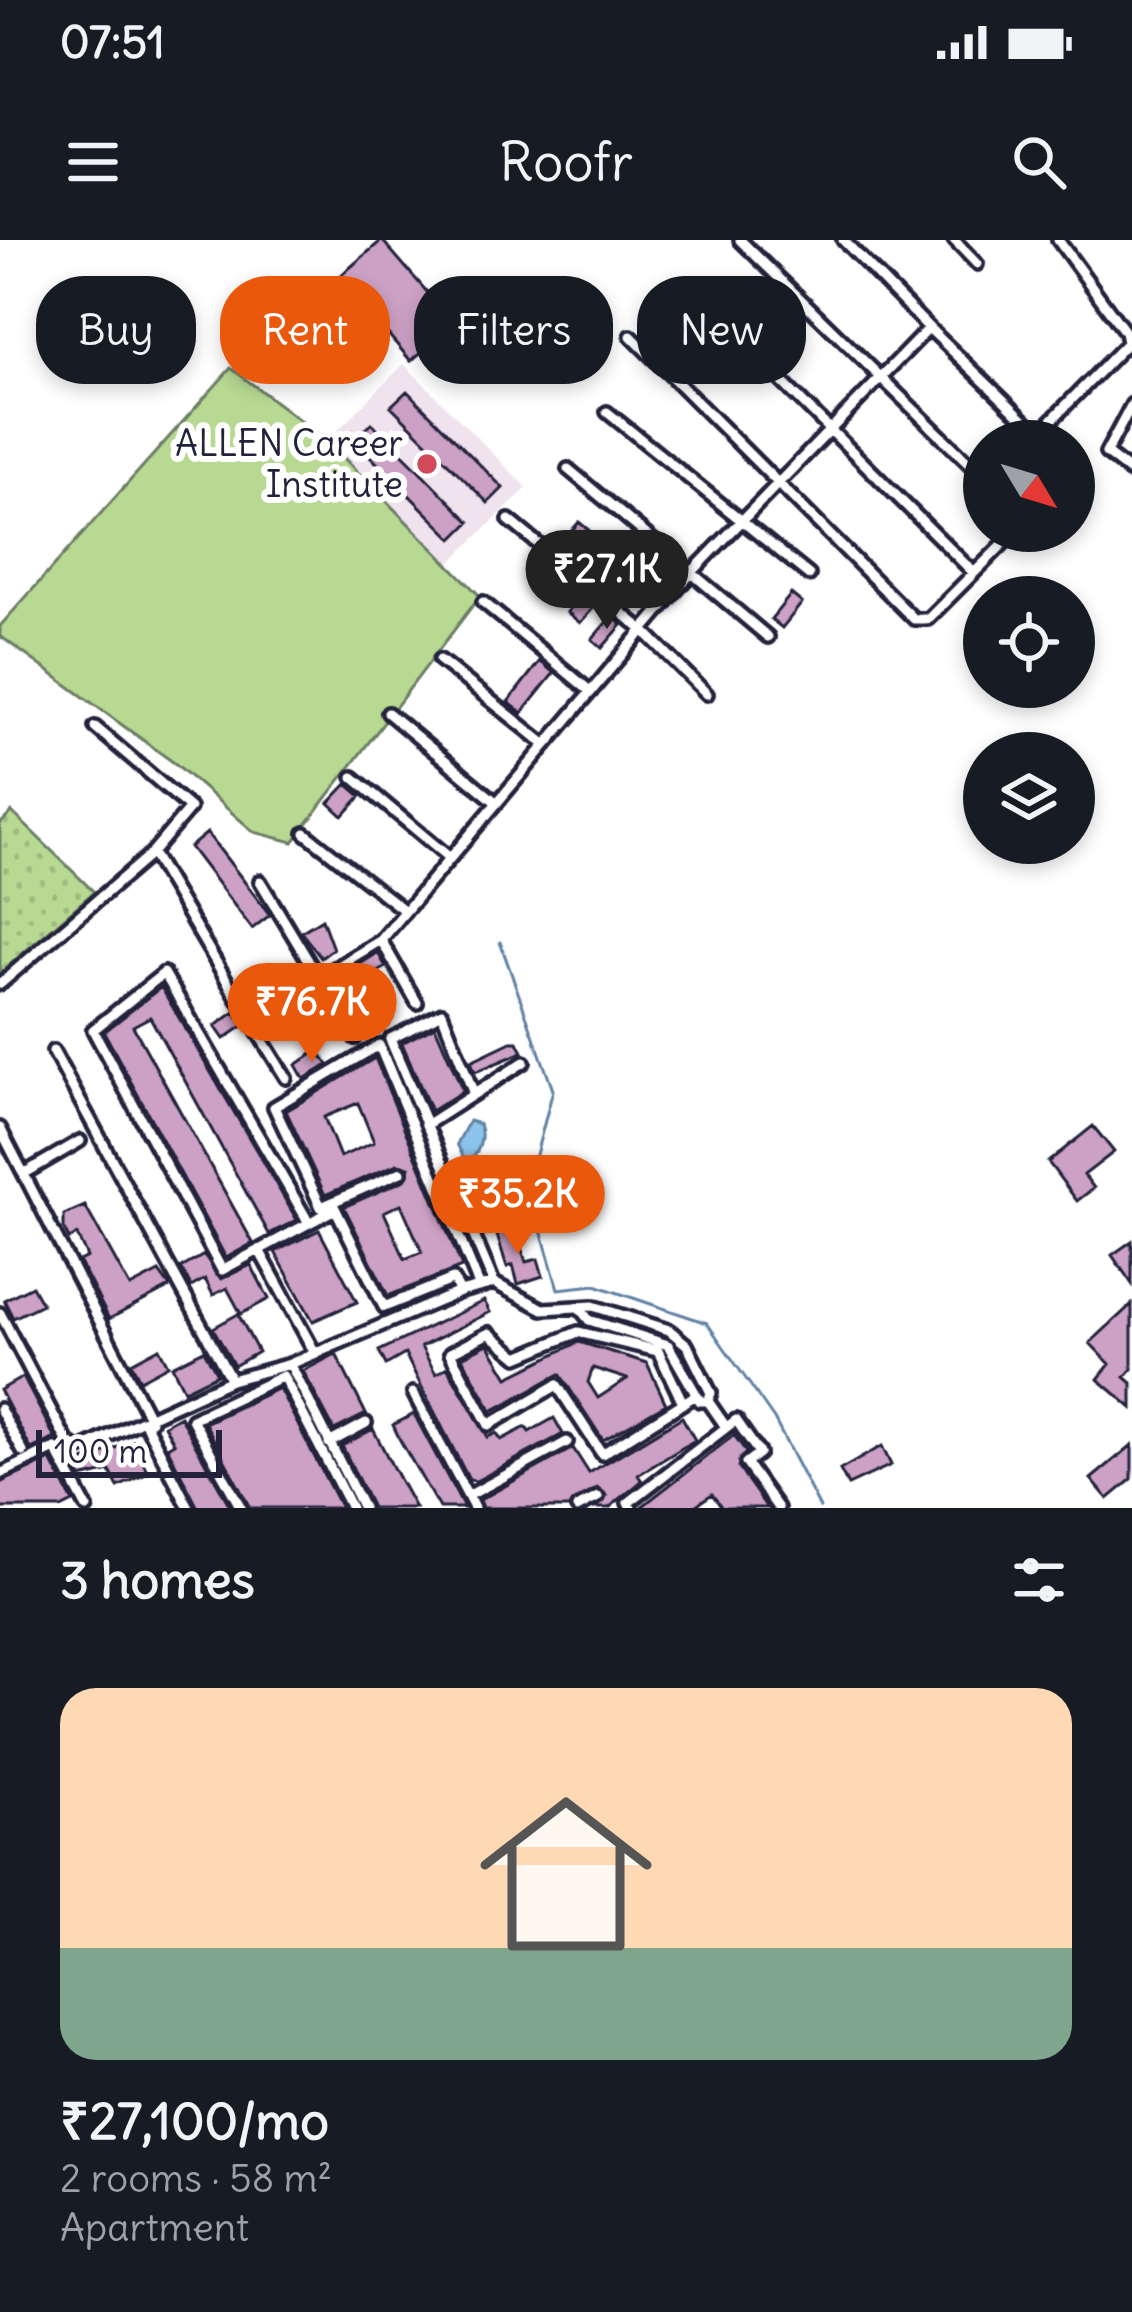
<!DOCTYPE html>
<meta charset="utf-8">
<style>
:root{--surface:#171b24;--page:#242831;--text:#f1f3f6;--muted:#9ea1a6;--accent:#ea580c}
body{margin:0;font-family:Delius,sans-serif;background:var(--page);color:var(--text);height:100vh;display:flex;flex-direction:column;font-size:45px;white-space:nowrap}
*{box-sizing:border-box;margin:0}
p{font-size:39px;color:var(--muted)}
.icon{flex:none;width:66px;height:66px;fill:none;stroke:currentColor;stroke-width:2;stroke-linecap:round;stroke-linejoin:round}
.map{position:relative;height:1268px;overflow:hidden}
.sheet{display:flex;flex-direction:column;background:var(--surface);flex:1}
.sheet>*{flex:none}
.top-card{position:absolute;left:36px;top:36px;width:1062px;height:108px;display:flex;gap:24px}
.needle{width:78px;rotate:128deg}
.buttons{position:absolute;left:963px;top:180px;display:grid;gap:24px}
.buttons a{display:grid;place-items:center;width:132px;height:132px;border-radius:50%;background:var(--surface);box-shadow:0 6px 18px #0003;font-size:60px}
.scale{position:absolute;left:36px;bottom:30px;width:186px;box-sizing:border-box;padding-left:12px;border:6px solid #22223b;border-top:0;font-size:33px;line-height:42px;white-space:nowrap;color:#22223b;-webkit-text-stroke:9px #fff;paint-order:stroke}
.price{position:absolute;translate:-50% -102px;padding:0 27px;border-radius:42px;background:var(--accent);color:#fff;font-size:39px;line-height:78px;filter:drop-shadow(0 3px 6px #0008)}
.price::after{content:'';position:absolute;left:50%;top:72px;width:36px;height:27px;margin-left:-18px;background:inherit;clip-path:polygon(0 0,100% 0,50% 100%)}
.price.selected{background:#222;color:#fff}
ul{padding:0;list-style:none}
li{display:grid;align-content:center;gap:24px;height:636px;padding:0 60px}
li span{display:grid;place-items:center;height:372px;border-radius:36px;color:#555}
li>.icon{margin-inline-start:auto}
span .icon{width:216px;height:216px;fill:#fffc;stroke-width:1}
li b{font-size:51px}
h2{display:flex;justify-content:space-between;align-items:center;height:144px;padding:0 60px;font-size:51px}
.tag{padding:0 42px;border-radius:48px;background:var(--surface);box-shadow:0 6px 18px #0003;font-size:42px;line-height:108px}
.tag.selected{background:var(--accent);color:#fff}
.status{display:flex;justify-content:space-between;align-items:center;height:84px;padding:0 60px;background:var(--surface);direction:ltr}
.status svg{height:33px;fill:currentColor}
header{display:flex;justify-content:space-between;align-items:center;height:156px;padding:0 60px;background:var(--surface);font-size:54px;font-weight:600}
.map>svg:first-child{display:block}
.built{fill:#f0e3ee}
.grass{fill:url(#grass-dots);stroke:#6c7e66;stroke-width:3}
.park{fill:#b7d992;stroke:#6c7e66;stroke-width:3}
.water{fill:#8cc4eb;stroke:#6283a5;stroke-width:3}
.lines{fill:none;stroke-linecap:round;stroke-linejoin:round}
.stream{stroke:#6283a5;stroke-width:3}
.building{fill:#cca1c5;stroke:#22223b;stroke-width:3;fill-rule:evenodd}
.minor-casing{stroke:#22223b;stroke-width:18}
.minor{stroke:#fff;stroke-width:9}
.poi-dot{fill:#d1495b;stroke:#fff;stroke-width:4.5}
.labels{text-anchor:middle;stroke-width:12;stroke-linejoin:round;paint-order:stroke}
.poi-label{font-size:36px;fill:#22223b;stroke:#fff;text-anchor:end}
</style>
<div class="status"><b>07:51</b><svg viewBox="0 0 49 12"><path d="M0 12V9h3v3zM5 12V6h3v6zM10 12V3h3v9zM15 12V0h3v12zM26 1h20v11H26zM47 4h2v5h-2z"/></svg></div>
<header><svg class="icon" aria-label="menu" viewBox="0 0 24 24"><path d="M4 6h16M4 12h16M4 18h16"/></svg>Roofr<svg class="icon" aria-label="search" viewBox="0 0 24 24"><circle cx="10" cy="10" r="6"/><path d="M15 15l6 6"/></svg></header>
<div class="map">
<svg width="1132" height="1268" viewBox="0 0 1132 1268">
<defs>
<pattern id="grass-dots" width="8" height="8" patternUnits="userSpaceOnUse" patternTransform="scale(3)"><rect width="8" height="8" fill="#b7d992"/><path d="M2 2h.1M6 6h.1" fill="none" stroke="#9dba7f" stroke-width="1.8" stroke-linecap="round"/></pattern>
</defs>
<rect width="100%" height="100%" fill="#fff"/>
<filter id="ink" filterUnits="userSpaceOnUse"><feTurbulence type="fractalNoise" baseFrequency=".00833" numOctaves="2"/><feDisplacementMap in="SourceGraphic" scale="24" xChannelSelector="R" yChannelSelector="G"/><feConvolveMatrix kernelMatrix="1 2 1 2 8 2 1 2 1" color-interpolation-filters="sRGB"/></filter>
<g filter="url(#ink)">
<!-- built -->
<path class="built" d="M404,124L527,248L449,324L327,201Z"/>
<!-- grass -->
<path class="grass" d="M12,572L94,652L0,733V584Z"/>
<!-- park -->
<path class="park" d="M231,128L327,201L480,356L293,602L254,592L177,525L0,396V386Z
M504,934L512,952L479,965L472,947Z
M484 973a14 14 0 1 1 28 0a14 14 0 1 1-28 0Z"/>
<!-- water -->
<path class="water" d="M469,881L479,884C484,897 480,917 465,920L457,904Z"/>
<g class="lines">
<!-- stream -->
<path class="stream" d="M500,702L553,850L528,945L558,1049L595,1045L707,1083L774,1179L820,1268"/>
</g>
<!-- building -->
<path class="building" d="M382,0L454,83L411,121L339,37Z
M407,151L503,248L488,263L391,166Z
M372,183L470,282L453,299L354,200Z
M579,282L591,292L570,318L557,308Z
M628,324L643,335L622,361L608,350Z
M584,353L597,364L580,383L567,372Z
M791,354L802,363L782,388L771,379Z
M612,376L622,385L602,408L592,399Z
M540,421L554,433L522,473L508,462Z
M347,544L361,556L343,576L329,563Z
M207,593L270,675L252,689L190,607Z
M322,679L333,709L321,718L301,692Z
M378,713L386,727L363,741L355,727Z
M269,732L278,747L253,762L244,746Z
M161,747L297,980L269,994L150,777L133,786L253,1003L226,1018L104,792Z
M292,768L298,780L276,793L269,782Z
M379,771L388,785L368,798L359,784Z
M235,772L243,786L224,799L215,786Z
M435,786L463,851L431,871L402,803Z
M511,802H518L523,812L475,832L471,821Z
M318,810L328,825L304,839L296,825Z
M375,818L462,1027L388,1056L344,967L405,940L409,927L397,924L325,955L286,871ZM358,863L374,902L340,917L324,877ZM401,964L422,1012L405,1019L384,972Z
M1093,886L1114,912L1084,935L1094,948L1077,961L1048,922Z
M85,966L130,1047L159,1032L170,1047L109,1079L79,1021L87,1017L77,995L69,999L64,989V975Z
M514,986L526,1022L538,1019L543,1036L518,1044L513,1025L507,1027L496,992Z
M319,990L357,1062L313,1081L275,1012Z
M1132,1001V1044L1112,1015Z
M204,1015L221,1039L251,1025L269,1059L241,1074L227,1048L213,1055L205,1039L191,1047L181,1028Z
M32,1046L42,1064L13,1078L4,1060Z
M484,1061L490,1072L421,1107L436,1134L447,1127L488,1197L497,1193L501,1200L526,1187L529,1192L554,1178L563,1194L476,1241L469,1240L405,1114L386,1125L379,1111Z
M1132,1064V1129L1125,1137L1132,1143V1168L1098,1139L1110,1124L1090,1103Z
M238,1074L258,1112L234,1126L213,1088Z
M579,1102L647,1123L666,1164L603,1200L560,1134L492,1171L462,1117L488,1104L508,1137ZM593,1128L627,1139L598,1158L588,1142Z
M159,1108L168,1125L140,1140L131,1123Z
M204,1110L217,1134L184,1150L172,1126Z
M336,1114L366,1174L334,1190L303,1131Z
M23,1137L55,1198L31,1209L0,1150Z
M279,1148L341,1268H250L205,1183Z
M414,1174L464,1268H439L400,1200L393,1185Z
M180,1176L185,1186L231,1268H198L167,1207L174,1203L164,1185Z
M682,1177L695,1200L638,1235L642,1241L609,1268H596L607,1256L597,1248L568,1268H483L480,1260L573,1208L589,1233Z
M373,1189L399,1239L415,1268H372L342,1206Z
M734,1195L746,1212L738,1227L767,1268H722L712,1254L692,1268H640Z
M133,1201L148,1233L118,1247L110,1231L81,1238L74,1225Z
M1132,1205V1239L1108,1259L1091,1239Z
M882,1206L891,1225L848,1245L840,1230Z
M51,1220L73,1262L61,1268H0V1243Z"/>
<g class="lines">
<!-- minor casing -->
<g class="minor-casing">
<path id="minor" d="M740,0L984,238
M843,0L929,88
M954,0L977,24
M686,46L974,333
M631,96L914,379H928L1016,291
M1132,164L1106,213L1132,233
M607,172L809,335
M1038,194L1127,103L1125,92L1058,0
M568,229L768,397
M509,280L643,390L707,454
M483,362L591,452
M440,420L546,505
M388,473L497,563
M353,537L450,618
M305,593L405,671
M152,613L250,780L381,700L692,332L929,88L1046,201
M260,641L355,798
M381,700L417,763
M0,744L152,613L190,568L95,487
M250,780L286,838
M53,811L231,1140
M474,854L442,773L390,799L494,1043
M426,885L524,822
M0,888L151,1181
M401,932L321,967L274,867L379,805L479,1045
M25,933L80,901
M333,964L384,1067L453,1039L460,1052
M309,983L164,733L93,790L222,1030L335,969
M259,1010L314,1111
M0,1073L67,1201L78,1210L231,1140L290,1124L460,1052L494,1043L543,1069L593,1066L669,1090L687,1105L711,1153L708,1161H700L668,1105L589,1080L581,1070
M290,1124L363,1268
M413,1153L474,1268
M708,1161L726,1187
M683,1163L658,1111L578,1092L518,1117L489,1093L450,1113L489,1185L557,1145L602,1214L696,1155
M0,1169L23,1212
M145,1183L189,1268
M329,1203L366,1183
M0,1234L55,1208L87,1268
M468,1256L567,1202
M241,1268L192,1179L283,1136L351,1268
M577,1268L598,1257
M631,1268L628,1263L736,1180L759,1213L746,1223L778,1268"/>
</g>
<!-- minor -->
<use href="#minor" class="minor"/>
</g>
</g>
<!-- markers -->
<circle class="poi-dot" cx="427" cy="224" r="12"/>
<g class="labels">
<!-- poi labels -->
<g class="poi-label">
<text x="403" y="216">ALLEN Career<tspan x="403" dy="41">Institute</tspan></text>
</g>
</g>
</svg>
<div class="buttons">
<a><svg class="needle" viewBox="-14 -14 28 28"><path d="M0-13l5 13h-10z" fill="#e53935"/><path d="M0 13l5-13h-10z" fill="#9ea1a6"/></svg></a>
<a><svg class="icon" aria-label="locate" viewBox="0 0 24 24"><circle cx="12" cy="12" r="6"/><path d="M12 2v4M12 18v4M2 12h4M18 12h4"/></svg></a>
<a><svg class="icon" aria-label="layers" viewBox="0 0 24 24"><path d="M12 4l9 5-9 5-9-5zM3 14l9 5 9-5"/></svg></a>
</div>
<div class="scale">100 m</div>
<b class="price selected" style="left:607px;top:392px">₹27.1K</b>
<b class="price" style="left:312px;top:825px">₹76.7K</b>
<b class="price" style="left:518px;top:1017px">₹35.2K</b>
<div class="top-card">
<a class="tag">Buy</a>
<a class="tag selected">Rent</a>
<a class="tag">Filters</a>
<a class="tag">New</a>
</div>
</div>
<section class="sheet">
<h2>3 homes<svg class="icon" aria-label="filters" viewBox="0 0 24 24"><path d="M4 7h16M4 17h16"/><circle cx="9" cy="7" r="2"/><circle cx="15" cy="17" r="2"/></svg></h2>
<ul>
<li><span style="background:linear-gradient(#ffd9b3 70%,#7fa58c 0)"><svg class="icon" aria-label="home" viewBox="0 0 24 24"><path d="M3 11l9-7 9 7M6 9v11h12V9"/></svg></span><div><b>₹27,100/mo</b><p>2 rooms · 58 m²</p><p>Apartment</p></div></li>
</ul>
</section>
